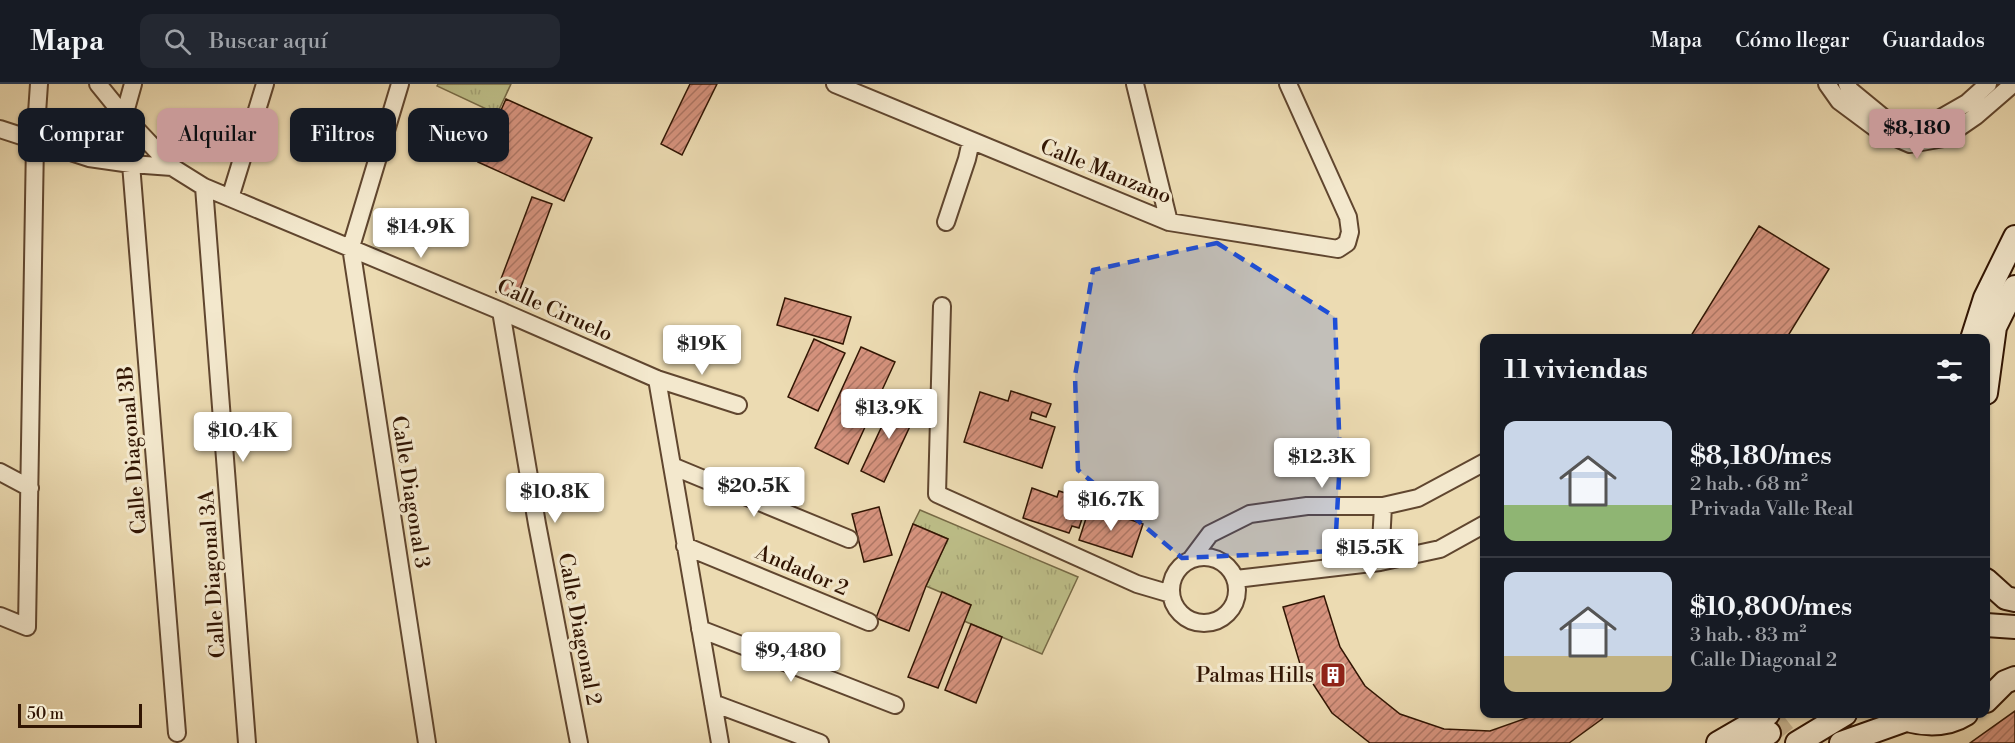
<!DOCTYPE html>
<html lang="es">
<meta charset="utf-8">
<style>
:root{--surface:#171b24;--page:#242831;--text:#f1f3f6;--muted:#9ea1a6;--line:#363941;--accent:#c59692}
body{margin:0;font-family:"Libre Bodoni",serif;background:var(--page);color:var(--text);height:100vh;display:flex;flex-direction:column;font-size:22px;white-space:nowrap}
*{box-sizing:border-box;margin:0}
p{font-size:20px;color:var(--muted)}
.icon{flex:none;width:33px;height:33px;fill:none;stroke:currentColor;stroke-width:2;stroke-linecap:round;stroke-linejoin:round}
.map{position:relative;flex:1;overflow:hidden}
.drawer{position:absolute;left:1480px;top:250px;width:510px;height:384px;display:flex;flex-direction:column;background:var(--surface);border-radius:12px;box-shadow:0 2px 4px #0004}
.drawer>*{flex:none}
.guide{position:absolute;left:18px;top:24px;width:570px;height:54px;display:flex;gap:12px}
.scale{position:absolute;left:18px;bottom:15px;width:124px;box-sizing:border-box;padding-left:6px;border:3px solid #311503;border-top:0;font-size:16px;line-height:21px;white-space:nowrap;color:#311503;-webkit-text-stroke:4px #f3e8cd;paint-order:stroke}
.price{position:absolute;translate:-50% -51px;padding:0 14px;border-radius:6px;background:#fff;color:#222;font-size:20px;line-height:39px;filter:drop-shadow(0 2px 3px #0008)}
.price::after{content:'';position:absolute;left:50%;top:36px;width:18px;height:14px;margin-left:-9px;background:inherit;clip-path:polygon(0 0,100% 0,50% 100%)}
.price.selected{background:var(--accent);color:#111}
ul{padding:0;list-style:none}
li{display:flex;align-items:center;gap:18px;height:150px;padding:0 24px}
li+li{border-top:2px solid var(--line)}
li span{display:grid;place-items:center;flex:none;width:168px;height:120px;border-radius:12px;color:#555}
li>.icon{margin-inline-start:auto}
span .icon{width:72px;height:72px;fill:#fffc;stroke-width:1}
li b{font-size:26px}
h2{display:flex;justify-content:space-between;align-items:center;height:72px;padding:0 24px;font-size:26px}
.tag{padding:0 21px;border-radius:12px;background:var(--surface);box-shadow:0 2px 4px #0004;font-size:21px;line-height:54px}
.tag.selected{background:var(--accent);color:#111}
header{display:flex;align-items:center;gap:36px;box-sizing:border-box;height:84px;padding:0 30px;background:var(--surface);border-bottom:2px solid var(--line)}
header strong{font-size:28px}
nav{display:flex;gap:33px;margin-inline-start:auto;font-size:21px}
.search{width:420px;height:54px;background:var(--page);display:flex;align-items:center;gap:15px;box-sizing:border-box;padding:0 21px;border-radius:12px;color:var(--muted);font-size:22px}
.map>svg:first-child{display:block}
.park{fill:url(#park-tufts);stroke:#776a46;stroke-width:1.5}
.building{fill:url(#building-hatch);stroke:#311503;stroke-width:1.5}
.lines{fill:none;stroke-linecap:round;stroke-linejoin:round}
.secondary-tunnel{stroke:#c7b38f;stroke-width:22;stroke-dasharray:22 11;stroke-linecap:butt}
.street-casing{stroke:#60462f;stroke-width:20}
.secondary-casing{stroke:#311503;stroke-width:26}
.street{stroke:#f3e8cd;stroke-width:16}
.secondary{stroke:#f3e8cd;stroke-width:22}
.marked{fill:#1d4ed8;fill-opacity:0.2;stroke:#1d4ed8;stroke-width:4.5;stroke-dasharray:12 8;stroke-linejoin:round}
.labels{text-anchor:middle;stroke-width:6;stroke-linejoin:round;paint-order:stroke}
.street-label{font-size:21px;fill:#311503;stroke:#f3e8cd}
.poi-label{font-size:21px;fill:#311503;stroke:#f3e8cd;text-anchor:end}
</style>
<header>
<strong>Mapa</strong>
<div class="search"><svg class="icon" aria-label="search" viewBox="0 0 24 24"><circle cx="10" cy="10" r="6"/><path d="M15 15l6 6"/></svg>Buscar aquí</div>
<nav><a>Mapa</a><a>Cómo llegar</a><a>Guardados</a></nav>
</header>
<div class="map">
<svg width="2015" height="659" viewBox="0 0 2015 659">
<defs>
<pattern id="park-tufts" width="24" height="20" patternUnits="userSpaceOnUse" patternTransform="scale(1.5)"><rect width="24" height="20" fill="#bdbe88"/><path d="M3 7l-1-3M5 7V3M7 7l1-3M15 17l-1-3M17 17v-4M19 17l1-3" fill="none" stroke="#a3a274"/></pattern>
<pattern id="building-hatch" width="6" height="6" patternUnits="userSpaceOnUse" patternTransform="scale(1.5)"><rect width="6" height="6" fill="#d6937e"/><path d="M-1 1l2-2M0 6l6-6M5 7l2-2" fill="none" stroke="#ae7765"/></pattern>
</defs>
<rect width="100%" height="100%" fill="#ecdbb2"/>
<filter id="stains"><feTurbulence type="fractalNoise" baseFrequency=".00333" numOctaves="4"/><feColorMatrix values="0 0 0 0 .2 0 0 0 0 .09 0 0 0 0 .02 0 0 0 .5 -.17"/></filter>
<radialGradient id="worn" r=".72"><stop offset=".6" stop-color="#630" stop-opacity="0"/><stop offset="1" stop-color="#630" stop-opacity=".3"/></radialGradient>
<!-- park -->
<path class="park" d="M438,0H511L497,30L437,2Z
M920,426L1078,493L1042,570L964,537L971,521L926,502L948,455L913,440Z"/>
<!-- building -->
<path class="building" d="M690,0H717L682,71L661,60Z
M506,15L592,54L564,117L478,78Z
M532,113L552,120L516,216L496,208Z
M1759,142L1829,185L1786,255H1689Z
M785,214L851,233L843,260L777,241Z
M814,255L845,269L818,327L788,313Z
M861,263L895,278L848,380L815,364Z
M1011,307L1051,320L1046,333L1032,328L1030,335L1055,343L1042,384L964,358L980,308L1008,317Z
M895,314L918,325L884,398L861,387Z
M1032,404L1057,413L1059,407L1088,416L1079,444L1072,442L1069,449L1023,434Z
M1090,422L1143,440L1132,473L1079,456Z
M879,423L892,471L864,478L852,430Z
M913,440L948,455L926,502L909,547L876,534Z
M942,508L971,521L938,604L908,593Z
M1324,512L1340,563L1365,602L1400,630L1444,645L1490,647L1538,630H1606L1602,635L1569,659H1370L1332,629L1300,580L1283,523Z
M971,540L1002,553L976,619L945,606Z
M2015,627V659H1970Z"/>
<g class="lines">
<!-- secondary-tunnel -->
<path class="secondary-tunnel" d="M1769,649L1793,630"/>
<!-- street casing -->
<g class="street-casing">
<path id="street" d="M98,0L124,32L172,83L204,103L501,227L657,295L738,321
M400,0L351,163L427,659
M835,0L1169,138L1338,165L1347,159L1350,148L1348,133L1288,0
M1135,0L1169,138
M1827,0L1839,17L1878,46L1910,60L1944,54L1976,32L2013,0
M1847,0L1850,6L1884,34L1911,40L1939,35L1967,19L1988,0
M124,32L133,0
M0,45L89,74L131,80L172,83
M131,80L177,649
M204,103L247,659
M230,114L265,0
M946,138L967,75L971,57
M942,222L937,410L1137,500L1171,510
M501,227L537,440L579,659
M657,295L720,659
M672,382L849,455
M0,388L30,404
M685,462L869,538
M1171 506a33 33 0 1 1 66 0a33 33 0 1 1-66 0Z
M1192,474L1210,450L1250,430L1307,422H1383L1418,414L1485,378
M1380,478L1383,422
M1236,495L1380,478L1440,465L1485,440
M0,532L27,543L35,58L39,0
M700,545L895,621
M713,619L820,659"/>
</g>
<!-- secondary casing -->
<g class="secondary-casing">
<path id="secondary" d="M1972,255L1985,214L2015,153
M1986,309L1995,243L2015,203
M1986,496L2006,514L2015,516
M1986,541L2015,543
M1986,617L2005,598L2015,594
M1892,630C1915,641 1944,644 1966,630
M1718,659L1768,630
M1751,659L1769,649
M1797,659L1845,630
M1841,659L1906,636"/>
</g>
<!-- street -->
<use href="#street" class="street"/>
<!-- secondary -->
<use href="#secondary" class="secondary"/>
</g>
<!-- marked area -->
<path class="marked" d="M1217,159L1335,233L1340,375L1335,467L1182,474L1078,386L1075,292L1093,186Z"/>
<!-- icons -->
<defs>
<g id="building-square" transform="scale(1.35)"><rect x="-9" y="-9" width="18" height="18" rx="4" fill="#8f2418" stroke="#f3e8cd"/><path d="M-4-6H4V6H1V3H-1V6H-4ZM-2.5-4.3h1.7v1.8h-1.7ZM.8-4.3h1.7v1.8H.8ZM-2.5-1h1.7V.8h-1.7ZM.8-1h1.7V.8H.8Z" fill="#fff"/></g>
</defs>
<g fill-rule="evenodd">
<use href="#building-square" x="1333" y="591"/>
</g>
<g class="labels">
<!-- street labels -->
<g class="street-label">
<text transform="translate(1106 87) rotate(22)" y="7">Calle Manzano</text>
<text transform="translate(555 226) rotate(24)" y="7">Calle Ciruelo</text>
<text transform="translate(132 366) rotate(-95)" y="7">Calle Diagonal 3B</text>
<text transform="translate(411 408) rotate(81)" y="7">Calle Diagonal 3</text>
<text transform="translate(802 486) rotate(23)" y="7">Andador 2</text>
<text transform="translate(212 490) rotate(-94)" y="7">Calle Diagonal 3A</text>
<text transform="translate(580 545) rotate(79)" y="7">Calle Diagonal 2</text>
</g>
<!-- poi labels -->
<g class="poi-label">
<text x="1314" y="598">Palmas Hills</text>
</g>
</g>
<rect width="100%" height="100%" filter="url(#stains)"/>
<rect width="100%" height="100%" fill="url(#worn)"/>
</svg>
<div class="scale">50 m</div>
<b class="price selected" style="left:1917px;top:76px">$8,180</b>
<b class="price" style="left:421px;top:175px">$14.9K</b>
<b class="price" style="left:702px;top:292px">$19K</b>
<b class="price" style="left:889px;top:356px">$13.9K</b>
<b class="price" style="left:243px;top:379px">$10.4K</b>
<b class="price" style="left:1322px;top:405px">$12.3K</b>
<b class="price" style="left:754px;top:434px">$20.5K</b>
<b class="price" style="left:555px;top:440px">$10.8K</b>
<b class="price" style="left:1111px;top:448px">$16.7K</b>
<b class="price" style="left:1370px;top:496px">$15.5K</b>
<b class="price" style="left:791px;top:599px">$9,480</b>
<div class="guide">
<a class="tag">Comprar</a>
<a class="tag selected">Alquilar</a>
<a class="tag">Filtros</a>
<a class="tag">Nuevo</a>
</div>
<section class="drawer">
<h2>11 viviendas<svg class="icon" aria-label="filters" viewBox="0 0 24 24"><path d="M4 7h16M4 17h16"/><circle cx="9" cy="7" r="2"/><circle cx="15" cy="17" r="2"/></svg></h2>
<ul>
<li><span style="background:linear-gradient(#c9d6e8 70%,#8fb573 0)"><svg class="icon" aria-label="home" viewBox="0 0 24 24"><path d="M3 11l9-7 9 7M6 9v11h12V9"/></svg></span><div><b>$8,180/mes</b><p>2 hab. · 68 m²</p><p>Privada Valle Real</p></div></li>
<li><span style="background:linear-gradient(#c9d6e8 70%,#c2b280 0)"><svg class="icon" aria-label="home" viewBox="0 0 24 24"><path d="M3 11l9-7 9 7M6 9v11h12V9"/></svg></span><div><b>$10,800/mes</b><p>3 hab. · 83 m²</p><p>Calle Diagonal 2</p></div></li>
</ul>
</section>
</div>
